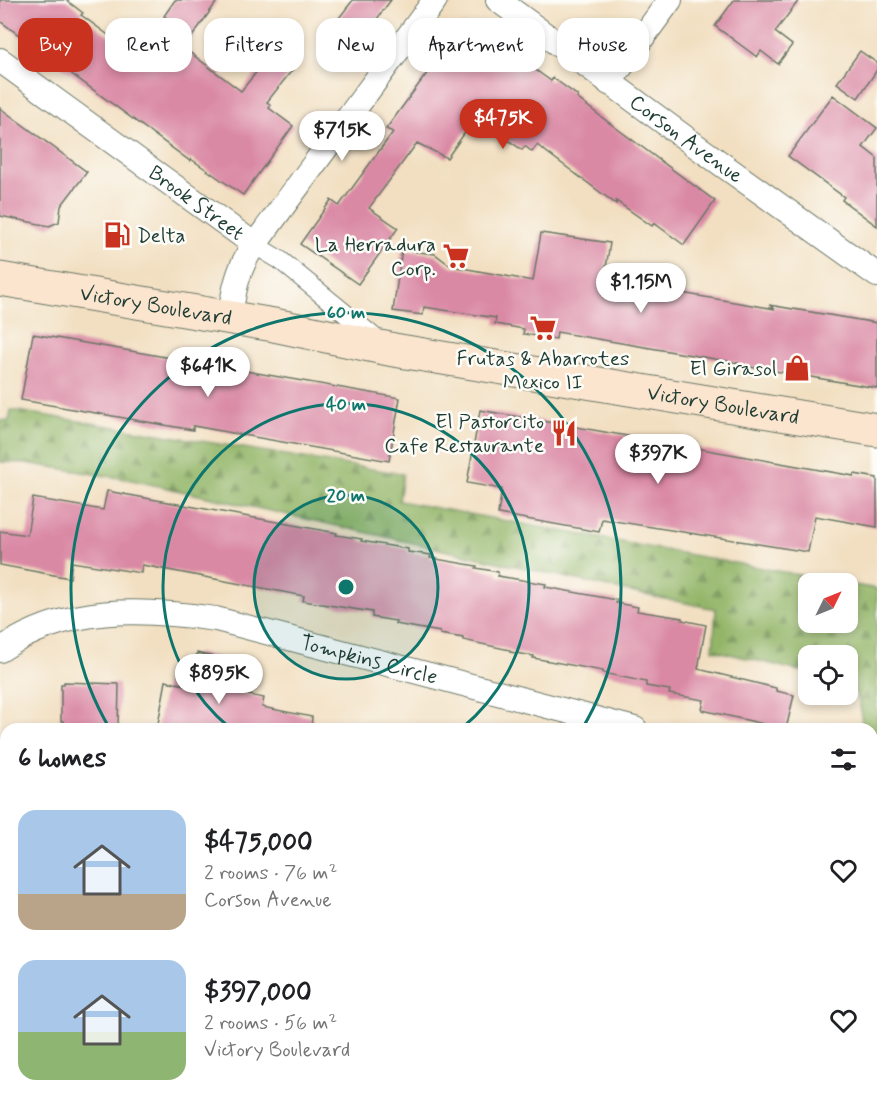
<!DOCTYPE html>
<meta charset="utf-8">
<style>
:root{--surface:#fff;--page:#f6f6f6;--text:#202124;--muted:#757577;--accent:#c8321e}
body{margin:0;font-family:Mynerve,sans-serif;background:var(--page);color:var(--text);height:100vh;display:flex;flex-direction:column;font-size:22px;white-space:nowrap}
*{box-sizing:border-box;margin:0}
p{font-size:20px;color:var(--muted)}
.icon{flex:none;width:33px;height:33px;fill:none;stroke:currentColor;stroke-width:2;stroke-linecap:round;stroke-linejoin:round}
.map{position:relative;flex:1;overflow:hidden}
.drawer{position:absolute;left:0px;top:723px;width:878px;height:384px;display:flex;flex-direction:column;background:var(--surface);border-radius:18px 18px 0 0;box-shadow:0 3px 9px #0003}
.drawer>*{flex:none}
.hud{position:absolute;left:18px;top:18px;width:842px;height:54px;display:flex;gap:12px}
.needle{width:39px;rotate:47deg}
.fabs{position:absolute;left:798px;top:573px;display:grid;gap:12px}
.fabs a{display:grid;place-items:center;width:60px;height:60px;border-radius:12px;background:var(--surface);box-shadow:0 3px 9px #0003;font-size:30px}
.price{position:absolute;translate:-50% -51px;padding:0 14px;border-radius:21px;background:#fff;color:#222;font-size:20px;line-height:39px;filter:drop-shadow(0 2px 3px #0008)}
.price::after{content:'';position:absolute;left:50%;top:36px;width:18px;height:14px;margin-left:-9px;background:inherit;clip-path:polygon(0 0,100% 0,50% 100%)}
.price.on{background:var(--accent);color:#fff}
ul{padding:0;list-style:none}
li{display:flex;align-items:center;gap:18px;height:150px;padding:0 18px}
li span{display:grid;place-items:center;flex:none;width:168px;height:120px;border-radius:18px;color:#555}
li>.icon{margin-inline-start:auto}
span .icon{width:72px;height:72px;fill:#fffc;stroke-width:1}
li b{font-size:26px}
h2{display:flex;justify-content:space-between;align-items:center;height:72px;padding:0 18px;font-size:26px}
.chip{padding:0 21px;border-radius:18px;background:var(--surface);box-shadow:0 3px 9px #0003;font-size:21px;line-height:54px}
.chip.on{background:var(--accent);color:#fff}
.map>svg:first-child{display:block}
.forest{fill:url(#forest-firs);stroke:#59794e;stroke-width:1.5}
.building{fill:#da89a5}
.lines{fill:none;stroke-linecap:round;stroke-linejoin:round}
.service-casing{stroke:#697665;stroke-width:14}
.pedestrian-casing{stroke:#697665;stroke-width:20}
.minor-casing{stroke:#697665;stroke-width:26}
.secondary-casing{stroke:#697665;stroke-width:35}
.service{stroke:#fff;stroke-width:12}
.pedestrian{stroke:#fff;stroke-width:18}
.minor{stroke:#fff;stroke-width:24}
.secondary{stroke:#fbe5cf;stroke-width:33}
.ring{fill:none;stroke:#0f766e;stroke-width:3}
.labels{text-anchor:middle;stroke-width:5;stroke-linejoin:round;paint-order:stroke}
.street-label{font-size:21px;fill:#1f3d34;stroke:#fdfcf7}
.poi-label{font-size:21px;fill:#1f3d34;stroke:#fdfcf7;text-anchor:end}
.centre{fill:#0f766e;stroke:#fdfcf7;stroke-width:3}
.ring-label{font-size:18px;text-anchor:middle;font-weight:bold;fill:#0f766e;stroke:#fdfcf7;stroke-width:5;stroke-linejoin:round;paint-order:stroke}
</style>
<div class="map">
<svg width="877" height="1107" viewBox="0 0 877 1107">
<defs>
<pattern id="forest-firs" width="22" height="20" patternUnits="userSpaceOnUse" patternTransform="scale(1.5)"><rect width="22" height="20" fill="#93b568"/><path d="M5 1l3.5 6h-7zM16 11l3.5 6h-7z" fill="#779456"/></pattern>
</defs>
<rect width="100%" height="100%" fill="#fdfcf7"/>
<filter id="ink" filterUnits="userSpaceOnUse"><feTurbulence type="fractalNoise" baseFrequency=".0167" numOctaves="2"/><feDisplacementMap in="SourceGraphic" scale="12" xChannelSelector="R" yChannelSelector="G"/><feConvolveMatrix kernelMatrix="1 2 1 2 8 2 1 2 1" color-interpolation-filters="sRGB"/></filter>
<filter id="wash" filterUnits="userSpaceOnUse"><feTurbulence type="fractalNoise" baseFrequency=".008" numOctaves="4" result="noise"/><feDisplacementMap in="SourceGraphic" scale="24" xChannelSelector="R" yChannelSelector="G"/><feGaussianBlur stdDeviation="1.35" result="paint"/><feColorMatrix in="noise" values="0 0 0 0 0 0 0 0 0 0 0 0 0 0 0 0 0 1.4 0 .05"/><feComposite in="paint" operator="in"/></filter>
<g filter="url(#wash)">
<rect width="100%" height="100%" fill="#f2dfc1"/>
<!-- forest -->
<path class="forest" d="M11,410L403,474L399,501L843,583L808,584V622H848V584L877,589V743L872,751V729H862C861,713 862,694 848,685V656H808V673L713,650L716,609L640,594L132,480L26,463L0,462V420L9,421Z
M877,759V839L872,834V767Z
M877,944V1107H506L514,1101H872V952Z"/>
<g id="blocks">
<!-- building -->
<path class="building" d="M0,0H66L83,13L81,15L137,56L167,18L164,16L175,0H218L184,48L241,91L272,53L293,69L267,102L271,105L269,108L293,126L243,195L191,159L190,161L0,21Z
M353,0H391L360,42L335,23Z
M734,0H799L775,32L792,45L778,64L761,51L757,57L715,26Z
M463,24L520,65L523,61L551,81L553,78L578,96L577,98L608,122L715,201L684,245L654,223L652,226L616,201V204L537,145L532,152L525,146L522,150L476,117L447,158L417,143L369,208L398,228L358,284L300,244L331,200L339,206L393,132L386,129Z
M860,51L877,63V70L858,98L837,83Z
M833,95L877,128L863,147L877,158V226L842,200L844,197L788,156Z
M0,108L87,172L61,206L59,222L49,226L0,216Z
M541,233L610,243L604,280L775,309L769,305L877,323V388L738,365V363L557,332L556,339L523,334L524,329L495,324L496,318L424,307L423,315L393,311L402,250L435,254L451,266L533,281Z
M33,334L400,398L389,461L193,426V430L21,400Z
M480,410L854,476V474L877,478V527L815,516L808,552L602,519L599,532L498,514L502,489L467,483Z
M107,491L337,533L336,535L362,539L361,541L408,549V552L431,555L430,558L477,566L476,568L498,572V576L546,584L545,587L617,600L616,603L638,607L637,611L682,618V620L706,625L698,669L776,688V691L794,695L786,729L702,710L704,700L669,694L670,690L646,686V682L603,673V671L533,658L534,656L510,652V650L463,640V638L440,634V632L395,624L396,621L372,617V612L303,601L304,596L142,565L141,573L72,562L70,578L0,565V531L27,535L33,498L103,510Z
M197,653L225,659L219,689L264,698L262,707L312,717L311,729H157L166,681L190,686Z
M64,682L119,684L118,729H63V721H61V684H64Z"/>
</g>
</g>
<g filter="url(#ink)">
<use href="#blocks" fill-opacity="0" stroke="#697665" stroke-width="1.5"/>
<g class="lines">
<!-- service casing -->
<g class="service-casing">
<path id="service" d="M489,1107L497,1101"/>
</g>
<!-- pedestrian casing -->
<g class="pedestrian-casing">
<path id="pedestrian" d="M255,245L280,260L380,342"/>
</g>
<!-- minor casing -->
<g class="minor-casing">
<g id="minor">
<path id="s1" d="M498,0L699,148L877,275"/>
<path id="s2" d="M0,60L255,245"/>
<path d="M609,83L670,0"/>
<path d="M230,318C233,294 237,272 250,251L435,0"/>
<path id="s3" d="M0,650C67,605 140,608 216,619L635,729"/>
<path d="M0,950L6,952"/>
</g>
</g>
<!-- secondary casing -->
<g class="secondary-casing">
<g id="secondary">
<path id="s4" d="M0,279L274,325L394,350L877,430"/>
</g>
</g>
<!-- service -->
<use href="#service" class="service"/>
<!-- pedestrian -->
<use href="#pedestrian" class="pedestrian"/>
<!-- minor -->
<use href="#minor" class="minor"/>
<!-- secondary -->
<use href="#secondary" class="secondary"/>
</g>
</g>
<!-- distance rings -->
<circle cx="346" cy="587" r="92" fill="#0f766e" fill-opacity=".12"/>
<g class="ring">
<circle cx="346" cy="587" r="92"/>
<path d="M230 728A183 183 0 1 1 462 728"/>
<path d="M110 729A275 275 0 1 1 582 729"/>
</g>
<!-- icons -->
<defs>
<g id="fuel-bare" transform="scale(2.07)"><path d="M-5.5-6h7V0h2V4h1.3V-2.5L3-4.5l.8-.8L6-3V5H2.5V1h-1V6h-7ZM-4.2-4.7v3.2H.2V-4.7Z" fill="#c8321e" stroke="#fdfcf7" stroke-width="2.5" paint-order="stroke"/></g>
<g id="supermarket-bare" transform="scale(2.07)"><path d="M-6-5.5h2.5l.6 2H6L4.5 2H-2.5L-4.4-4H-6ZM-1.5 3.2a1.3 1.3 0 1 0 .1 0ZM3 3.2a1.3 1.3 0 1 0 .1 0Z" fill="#c8321e" stroke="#fdfcf7" stroke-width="2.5" paint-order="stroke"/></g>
<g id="shop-bare" transform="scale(2.07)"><path d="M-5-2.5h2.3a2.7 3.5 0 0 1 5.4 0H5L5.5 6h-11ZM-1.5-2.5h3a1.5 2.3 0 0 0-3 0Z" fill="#c8321e" stroke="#fdfcf7" stroke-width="2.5" paint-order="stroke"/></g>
<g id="restaurant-bare" transform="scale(2.07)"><path d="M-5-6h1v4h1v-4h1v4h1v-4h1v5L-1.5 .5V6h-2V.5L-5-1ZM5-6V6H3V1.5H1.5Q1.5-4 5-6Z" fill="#c8321e" stroke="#fdfcf7" stroke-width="2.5" paint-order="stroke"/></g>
</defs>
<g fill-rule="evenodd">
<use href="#fuel-bare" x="117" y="235"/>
<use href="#supermarket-bare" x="456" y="256"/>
<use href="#supermarket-bare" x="543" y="328"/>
<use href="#shop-bare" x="797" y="368"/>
<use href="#restaurant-bare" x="564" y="433"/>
</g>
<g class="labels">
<!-- street labels -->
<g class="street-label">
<text dy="7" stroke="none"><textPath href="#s1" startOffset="234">Corson Avenue</textPath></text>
<text dy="7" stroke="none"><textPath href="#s2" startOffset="243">Brook Street</textPath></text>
<text dy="7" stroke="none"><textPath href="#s4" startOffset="158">Victory Boulevard</textPath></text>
<text dy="7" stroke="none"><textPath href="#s4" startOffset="734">Victory Boulevard</textPath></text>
<text dy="7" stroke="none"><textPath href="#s3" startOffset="382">Tompkins Circle</textPath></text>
</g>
<!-- poi labels -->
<g class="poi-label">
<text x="137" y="242" text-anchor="start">Delta</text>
<text x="436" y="251">La Herradura<tspan x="436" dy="24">Corp.</tspan></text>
<text x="543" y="365" text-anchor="middle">Frutas &amp; Abarrotes<tspan x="543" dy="24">Mexico II</tspan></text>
<text x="777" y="375">El Girasol</text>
<text x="544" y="428">El Pastorcito<tspan x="544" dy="24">Cafe Restaurante</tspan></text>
</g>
</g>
<circle cx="346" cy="587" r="9" class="centre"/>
<g class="ring-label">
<text x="346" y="318">60 m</text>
<text x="346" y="410">40 m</text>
<text x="346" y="501">20 m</text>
</g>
</svg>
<div class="fabs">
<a><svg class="needle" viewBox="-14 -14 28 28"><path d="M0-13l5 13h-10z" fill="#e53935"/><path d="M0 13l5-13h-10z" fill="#757577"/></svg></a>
<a><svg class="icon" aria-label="locate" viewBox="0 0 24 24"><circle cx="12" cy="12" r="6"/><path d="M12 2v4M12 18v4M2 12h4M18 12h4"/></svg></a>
</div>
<b class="price on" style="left:503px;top:150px">$475K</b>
<b class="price" style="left:342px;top:162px">$715K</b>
<b class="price" style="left:641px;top:314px">$1.15M</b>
<b class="price" style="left:208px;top:398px">$641K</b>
<b class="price" style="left:658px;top:485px">$397K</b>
<b class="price" style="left:219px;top:705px">$895K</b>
<div class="hud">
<a class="chip on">Buy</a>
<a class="chip">Rent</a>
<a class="chip">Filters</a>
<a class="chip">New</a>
<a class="chip">Apartment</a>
<a class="chip">House</a>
</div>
<section class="drawer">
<h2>6 homes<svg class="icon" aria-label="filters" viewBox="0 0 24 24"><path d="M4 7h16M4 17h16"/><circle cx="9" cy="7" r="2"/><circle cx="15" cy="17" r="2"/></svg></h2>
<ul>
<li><span style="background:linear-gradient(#a9c7e8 70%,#b9a48a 0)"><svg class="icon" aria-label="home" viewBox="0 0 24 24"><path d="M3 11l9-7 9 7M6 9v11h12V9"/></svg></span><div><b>$475,000</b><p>2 rooms · 76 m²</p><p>Corson Avenue</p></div><svg class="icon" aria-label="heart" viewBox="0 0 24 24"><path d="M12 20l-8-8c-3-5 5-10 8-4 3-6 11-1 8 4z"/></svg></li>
<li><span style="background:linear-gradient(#a9c7e8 60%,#8fb573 0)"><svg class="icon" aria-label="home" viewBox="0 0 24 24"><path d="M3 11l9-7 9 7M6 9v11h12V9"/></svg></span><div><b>$397,000</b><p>2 rooms · 56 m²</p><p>Victory Boulevard</p></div><svg class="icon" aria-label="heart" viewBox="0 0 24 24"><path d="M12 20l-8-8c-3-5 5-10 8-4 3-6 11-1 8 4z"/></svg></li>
</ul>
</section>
</div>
